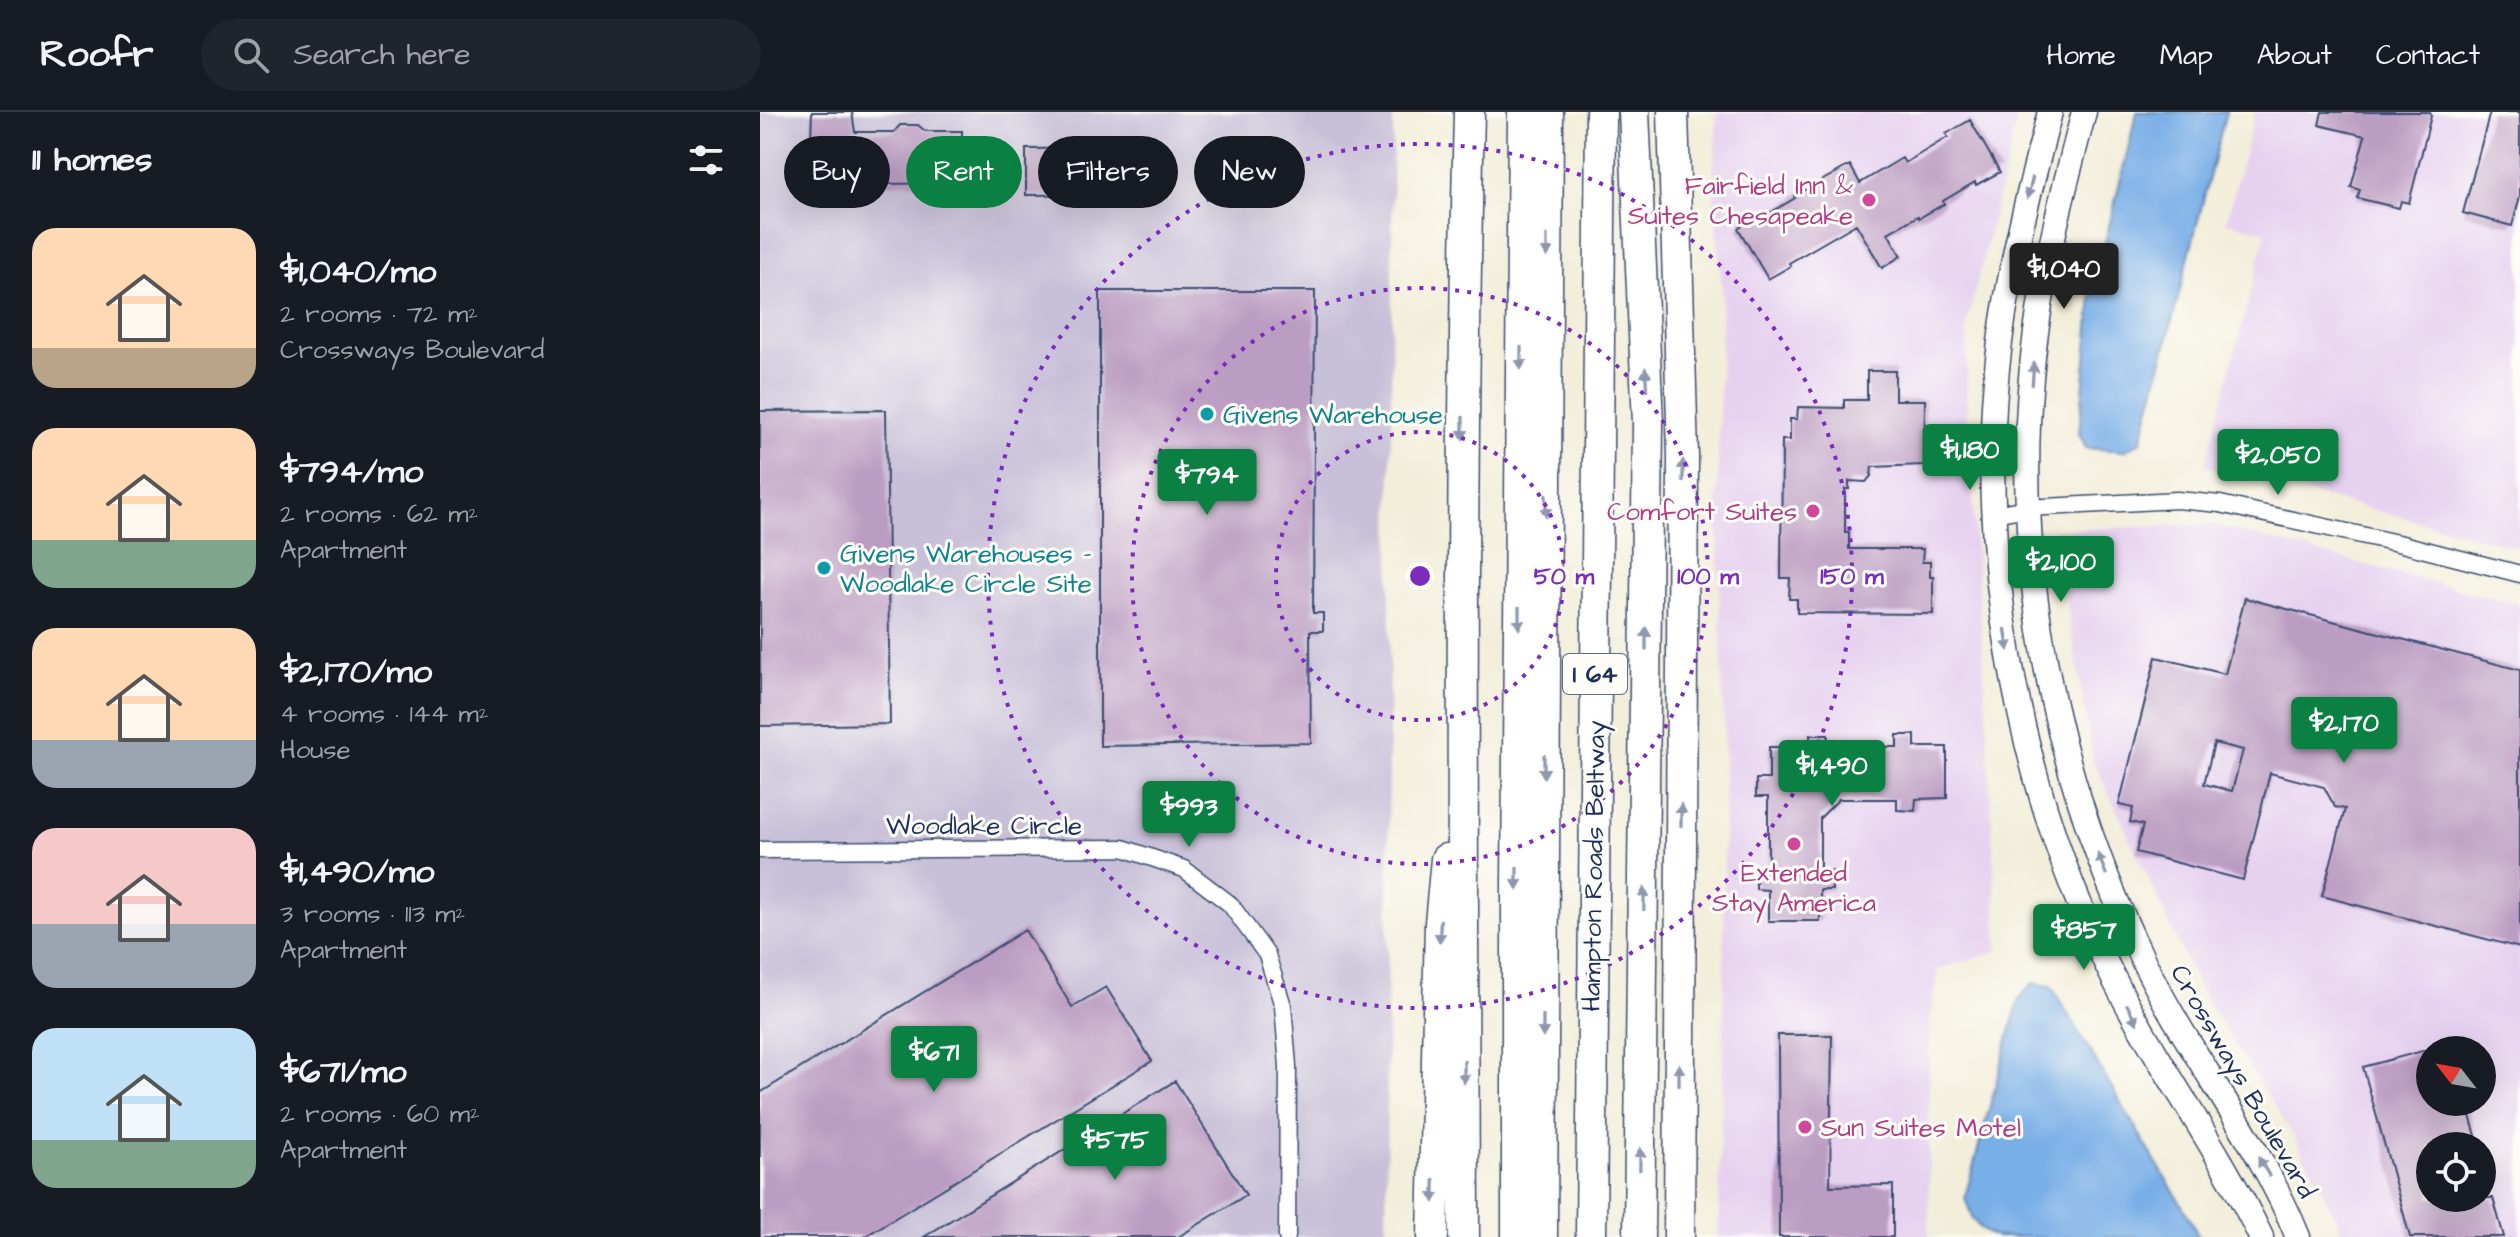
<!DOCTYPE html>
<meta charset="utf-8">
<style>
:root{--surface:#171b24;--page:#20242c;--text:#f1f3f6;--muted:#9ea1a6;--line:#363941;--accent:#0b8043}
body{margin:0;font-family:"Architects Daughter",sans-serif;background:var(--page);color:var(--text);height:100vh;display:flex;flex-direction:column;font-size:30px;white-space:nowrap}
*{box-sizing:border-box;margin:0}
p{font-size:26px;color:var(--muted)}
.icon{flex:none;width:44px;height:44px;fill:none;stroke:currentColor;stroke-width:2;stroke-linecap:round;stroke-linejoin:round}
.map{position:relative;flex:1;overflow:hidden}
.side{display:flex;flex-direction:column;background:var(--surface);width:760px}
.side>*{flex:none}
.hud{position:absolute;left:24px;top:24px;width:760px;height:72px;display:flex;gap:16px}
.needle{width:52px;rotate:301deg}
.tools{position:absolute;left:1656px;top:924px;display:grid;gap:16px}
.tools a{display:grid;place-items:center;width:80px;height:80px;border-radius:50%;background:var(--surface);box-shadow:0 8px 32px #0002;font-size:40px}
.price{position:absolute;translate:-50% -68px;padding:0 18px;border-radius:8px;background:var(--accent);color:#fff;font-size:26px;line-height:52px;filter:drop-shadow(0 2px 4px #0008)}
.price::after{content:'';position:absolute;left:50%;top:48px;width:24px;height:18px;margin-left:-12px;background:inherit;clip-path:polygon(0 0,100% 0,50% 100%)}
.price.selected{background:#222;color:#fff}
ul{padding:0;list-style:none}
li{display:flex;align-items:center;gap:24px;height:200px;padding:0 32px}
li span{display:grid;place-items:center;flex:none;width:224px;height:160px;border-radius:24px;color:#555}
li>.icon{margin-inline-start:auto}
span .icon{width:96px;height:96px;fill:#fffc;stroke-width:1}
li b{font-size:34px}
h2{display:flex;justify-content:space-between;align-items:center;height:96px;padding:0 32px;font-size:34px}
.tag{padding:0 28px;border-radius:36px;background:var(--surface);box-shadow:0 8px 32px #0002;font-size:28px;line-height:72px}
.tag.selected{background:var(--accent);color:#fff}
header{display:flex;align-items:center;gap:48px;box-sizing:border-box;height:112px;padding:0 40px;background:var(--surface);border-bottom:2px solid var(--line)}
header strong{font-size:38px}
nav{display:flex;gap:44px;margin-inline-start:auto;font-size:28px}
.search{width:560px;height:72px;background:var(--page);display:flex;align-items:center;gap:20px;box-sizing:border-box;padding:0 28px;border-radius:44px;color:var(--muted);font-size:30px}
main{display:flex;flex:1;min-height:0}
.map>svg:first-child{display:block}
.built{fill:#e6d2f0;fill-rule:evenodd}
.industrial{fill:#c8bfd8}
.water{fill:#79afe7;stroke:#4a6fa2;stroke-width:2}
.building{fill:#bb9cc2;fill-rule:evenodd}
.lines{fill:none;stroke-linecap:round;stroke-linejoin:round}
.street-casing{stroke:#3b4c71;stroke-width:19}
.secondary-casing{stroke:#3b4c71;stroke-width:27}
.highway-casing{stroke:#3b4c71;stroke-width:33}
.street{stroke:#fff;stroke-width:16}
.secondary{stroke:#fff;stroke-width:24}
.highway{stroke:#fff;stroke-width:30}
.oneway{fill:#8d97ae}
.ring{fill:none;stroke:#7b2cbf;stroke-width:4;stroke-dasharray:4 8}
.hotel-dot{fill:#d1479c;stroke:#fdfcf7;stroke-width:3}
.culture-dot{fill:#0f9aa8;stroke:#fdfcf7;stroke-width:3}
.labels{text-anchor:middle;stroke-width:6;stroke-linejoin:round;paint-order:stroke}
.shield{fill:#fdfcf7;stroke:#5f6c8c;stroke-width:2}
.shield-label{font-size:24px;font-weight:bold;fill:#1b2f5e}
.hotel-label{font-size:26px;fill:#b23c85;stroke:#fdfcf7;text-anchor:end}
.culture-label{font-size:26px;fill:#0d838f;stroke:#fdfcf7;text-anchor:start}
.street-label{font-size:26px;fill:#1b2f5e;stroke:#fdfcf7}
.centre{fill:#7b2cbf;stroke:#fdfcf7;stroke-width:4}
.ring-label{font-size:24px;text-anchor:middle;font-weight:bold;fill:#7b2cbf;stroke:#fdfcf7;stroke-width:6;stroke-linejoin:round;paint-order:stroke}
</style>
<header>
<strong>Roofr</strong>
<div class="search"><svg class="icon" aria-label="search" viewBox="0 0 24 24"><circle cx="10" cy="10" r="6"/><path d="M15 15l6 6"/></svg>Search here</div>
<nav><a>Home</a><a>Map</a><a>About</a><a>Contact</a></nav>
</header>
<main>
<section class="side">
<h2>11 homes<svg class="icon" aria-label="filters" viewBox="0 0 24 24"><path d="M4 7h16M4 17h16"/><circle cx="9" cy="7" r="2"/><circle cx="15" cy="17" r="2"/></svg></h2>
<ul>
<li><span style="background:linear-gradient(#ffd9b3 75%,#b9a48a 0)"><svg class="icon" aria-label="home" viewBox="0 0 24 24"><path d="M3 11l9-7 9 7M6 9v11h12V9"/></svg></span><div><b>$1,040/mo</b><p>2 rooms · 72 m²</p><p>Crossways Boulevard</p></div></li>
<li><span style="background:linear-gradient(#ffd9b3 70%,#7fa58c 0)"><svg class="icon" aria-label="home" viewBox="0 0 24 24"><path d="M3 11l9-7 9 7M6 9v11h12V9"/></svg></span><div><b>$794/mo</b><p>2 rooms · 62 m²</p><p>Apartment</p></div></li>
<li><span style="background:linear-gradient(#ffd9b3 70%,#9aa5b1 0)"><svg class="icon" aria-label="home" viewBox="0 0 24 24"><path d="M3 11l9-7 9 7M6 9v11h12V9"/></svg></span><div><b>$2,170/mo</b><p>4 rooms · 144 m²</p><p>House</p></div></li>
<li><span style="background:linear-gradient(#f6c9c9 60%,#9aa5b1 0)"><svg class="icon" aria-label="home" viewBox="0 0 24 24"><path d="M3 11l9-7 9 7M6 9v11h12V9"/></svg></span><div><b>$1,490/mo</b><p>3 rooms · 113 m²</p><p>Apartment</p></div></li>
<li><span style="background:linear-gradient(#bfe0f5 70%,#7fa58c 0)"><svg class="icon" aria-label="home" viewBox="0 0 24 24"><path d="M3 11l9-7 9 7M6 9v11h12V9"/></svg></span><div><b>$671/mo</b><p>2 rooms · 60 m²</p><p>Apartment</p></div></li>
</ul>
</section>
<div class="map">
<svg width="1760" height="1125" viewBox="0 0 1760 1125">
<rect width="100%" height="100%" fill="#fdfcf7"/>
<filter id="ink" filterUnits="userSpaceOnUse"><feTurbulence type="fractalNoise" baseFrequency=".0125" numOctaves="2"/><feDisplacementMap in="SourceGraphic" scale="16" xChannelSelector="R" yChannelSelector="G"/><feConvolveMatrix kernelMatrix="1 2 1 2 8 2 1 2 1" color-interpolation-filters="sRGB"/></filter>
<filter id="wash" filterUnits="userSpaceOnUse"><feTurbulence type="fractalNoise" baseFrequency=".006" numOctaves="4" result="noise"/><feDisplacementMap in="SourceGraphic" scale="32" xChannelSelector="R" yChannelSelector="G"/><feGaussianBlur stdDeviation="1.8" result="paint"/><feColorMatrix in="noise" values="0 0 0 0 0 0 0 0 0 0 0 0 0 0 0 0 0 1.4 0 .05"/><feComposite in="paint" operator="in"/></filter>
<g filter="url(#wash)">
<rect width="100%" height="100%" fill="#f3eeda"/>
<!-- built -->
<path class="built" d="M957,0H1259L1207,212V299L1226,593L1238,839L1178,858L1169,913V1125H958L964,900V618L957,399L962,176L953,73Z
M1495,0H1760V436L1445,354L1506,120L1466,110Z
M1450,412L1760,493V1125H1582L1579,1112L1533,1023L1443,884L1333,648L1294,418ZM1670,938H1722V990H1670ZM1670,1034H1722V1086H1670Z"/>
<!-- industrial -->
<path class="industrial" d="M0,0H633L626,1125H0Z"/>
<!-- water -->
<path class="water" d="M1377,0H1466L1381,329L1364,339L1326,336L1319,322L1332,184Z
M1273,871L1291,874L1433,1112L1438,1125H1236C1216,1119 1210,1104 1205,1085L1259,887Z"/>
<g id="blocks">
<!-- building -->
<path class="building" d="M52,0H92L95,20H134L140,13H158L165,19H202V71L122,72V52L83,53V55H64V53H50Z
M1562,0H1670L1671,4L1649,91L1641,89L1639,96L1597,86L1600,78L1591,75L1605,24L1559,13Z
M1730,0H1760V84L1752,114L1703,101Z
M1210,8L1240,60L1216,73L1215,70L1183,89L1184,92L1159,106L1158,104L1128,121L1141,144L1122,156L1096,112L1029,151L1031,154L1008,167L978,116L1001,102L1003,105L1035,86L1034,84L1090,53L1100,71L1142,46L1145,51L1188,25L1186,22Z
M368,36L369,82L266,83V37Z
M340,179H555L553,501H563V519H550L551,631L340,634Z
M1107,259H1135V288H1165L1164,353L1112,355L1111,364L1106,370L1089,369V377H1085V420H1089V437H1163L1162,450H1170V465H1173V502L1037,501V487H1029L1030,466H1021L1022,328H1030V307H1037L1038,295L1084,296V288H1107Z
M126,298L130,612L0,614V299Z
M1485,486L1760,558V836L1562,784L1585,697L1575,695L1564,675L1510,661L1483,768L1376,740L1383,713L1370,710L1373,696L1359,693L1396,545L1465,562ZM1454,631L1483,638L1472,679L1444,672Z
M1050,623H1068V635H1137V623H1155V635H1187V686L1156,687L1155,699L1137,698V687H1079L1060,706V759H1072V778H1060V809H1008V778L996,777V759H1008V685H996V667H1009V635H1050Z
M265,818L312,895L346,875L392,949L104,1125H0V981Z
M1018,923H1072L1070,1074L1133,1073V1125H1019Z
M1670,937V990H1706L1719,1034H1670V1086H1733L1744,1125H1650L1603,955Z
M415,969L486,1083L418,1125H164Z"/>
</g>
</g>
<g filter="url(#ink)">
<use href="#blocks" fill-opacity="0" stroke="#3b4c71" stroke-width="2"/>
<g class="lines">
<!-- street casing -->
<g class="street-casing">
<path id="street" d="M1234,402L1267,396L1417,388L1460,392L1642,432L1760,462
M0,738L363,736L424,757L470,792L507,843L523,894L528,954L527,1125"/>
</g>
<!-- secondary casing -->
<g class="secondary-casing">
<path id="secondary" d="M1290,0C1270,76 1250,152 1240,230C1214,431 1256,664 1344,847C1390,943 1455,1029 1501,1125
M1324,0C1309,58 1293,117 1283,176C1242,403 1283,640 1382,846C1428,942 1498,1026 1538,1125"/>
</g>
<!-- highway casing -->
<g class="highway-casing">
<path id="highway" d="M874,0L888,311L879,1125
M913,0L923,344L919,1125
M673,1125L680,811L686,747
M704,1125C703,750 700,375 709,0
M757,1125V773L763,0
M782,1125L788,0
M831,1125L841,0"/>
</g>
<!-- street -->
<use href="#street" class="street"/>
<!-- secondary -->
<use href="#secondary" class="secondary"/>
<!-- highway -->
<use href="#highway" class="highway"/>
</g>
<!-- one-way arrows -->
<defs><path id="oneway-solid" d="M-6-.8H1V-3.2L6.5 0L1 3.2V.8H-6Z" transform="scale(2)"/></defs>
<g class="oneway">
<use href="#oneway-solid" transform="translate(1270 76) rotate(104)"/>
<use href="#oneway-solid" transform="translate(787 134) rotate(90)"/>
<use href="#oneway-solid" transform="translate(761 246) rotate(90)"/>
<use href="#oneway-solid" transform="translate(1273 262) rotate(-86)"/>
<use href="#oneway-solid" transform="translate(886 267) rotate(-93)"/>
<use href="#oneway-solid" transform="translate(703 316) rotate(90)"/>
<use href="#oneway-solid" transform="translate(923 359) rotate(-90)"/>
<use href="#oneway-solid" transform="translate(786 394) rotate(90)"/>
<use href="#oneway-solid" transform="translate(759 506) rotate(90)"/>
<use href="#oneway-solid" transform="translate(886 527) rotate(-90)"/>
<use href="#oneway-solid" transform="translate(1247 528) rotate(82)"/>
<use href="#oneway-solid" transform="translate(784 654) rotate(90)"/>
<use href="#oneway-solid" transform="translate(921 703) rotate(-90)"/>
<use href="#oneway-solid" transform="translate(1342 752) rotate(-112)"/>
<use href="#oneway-solid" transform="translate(757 766) rotate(90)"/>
<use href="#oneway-solid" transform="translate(884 787) rotate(-89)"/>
<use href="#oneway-solid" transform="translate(680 819) rotate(92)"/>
<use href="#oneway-solid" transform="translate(1372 902) rotate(62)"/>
<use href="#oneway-solid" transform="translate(783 914) rotate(90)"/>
<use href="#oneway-solid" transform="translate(704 960) rotate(90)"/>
<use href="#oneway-solid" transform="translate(919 963) rotate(-90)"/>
<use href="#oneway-solid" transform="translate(880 1047) rotate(-89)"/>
<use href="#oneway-solid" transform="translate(1504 1055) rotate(-120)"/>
<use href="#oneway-solid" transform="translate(674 1079) rotate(91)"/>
</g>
</g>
<!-- distance rings -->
<g class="ring">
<circle cx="660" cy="464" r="144"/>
<circle cx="660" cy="464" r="288"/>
<circle cx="660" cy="464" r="432"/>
</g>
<!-- markers -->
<g class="hotel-dot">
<circle cx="1109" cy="88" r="8"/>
<circle cx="1053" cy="399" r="8"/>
<circle cx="1034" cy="732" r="8"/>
<circle cx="1045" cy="1015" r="8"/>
</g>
<g class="culture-dot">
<circle cx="447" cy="302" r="8"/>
<circle cx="64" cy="456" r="8"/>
</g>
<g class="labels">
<!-- shield labels -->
<rect class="shield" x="803" y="542" width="64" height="40" rx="6"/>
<g class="shield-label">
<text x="835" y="570">I 64</text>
</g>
<!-- hotel labels -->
<g class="hotel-label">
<text x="1093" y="82">Fairfield Inn &amp;<tspan x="1093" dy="30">Suites Chesapeake</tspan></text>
<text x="1037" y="408">Comfort Suites</text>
<text x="1034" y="769" text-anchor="middle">Extended<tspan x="1034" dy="30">Stay America</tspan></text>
<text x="1061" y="1024" text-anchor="start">Sun Suites Motel</text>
</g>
<!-- culture labels -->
<g class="culture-label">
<text x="463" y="311">Givens Warehouse</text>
<text x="80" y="450">Givens Warehouses -<tspan x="80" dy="30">Woodlake Circle Site</tspan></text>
</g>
<!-- street labels -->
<g class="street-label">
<text x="224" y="722">Woodlake Circle</text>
<text transform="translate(833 754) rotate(-89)" y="9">Hampton Roads Beltway</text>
<text transform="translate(1484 969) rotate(60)" y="9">Crossways Boulevard</text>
</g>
</g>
<circle cx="660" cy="464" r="12" class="centre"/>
<g class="ring-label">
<text x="804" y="472">50 m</text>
<text x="948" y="472">100 m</text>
<text x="1092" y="472">150 m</text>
</g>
</svg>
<div class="tools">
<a><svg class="needle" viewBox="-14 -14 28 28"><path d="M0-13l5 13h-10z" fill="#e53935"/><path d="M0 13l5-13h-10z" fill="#9ea1a6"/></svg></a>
<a><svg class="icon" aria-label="locate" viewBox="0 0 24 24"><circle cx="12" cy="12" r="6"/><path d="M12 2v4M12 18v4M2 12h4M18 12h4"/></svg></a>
</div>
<b class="price selected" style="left:1304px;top:199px">$1,040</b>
<b class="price" style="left:1210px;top:380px">$1,180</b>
<b class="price" style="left:1518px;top:385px">$2,050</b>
<b class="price" style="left:447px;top:405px">$794</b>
<b class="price" style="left:1301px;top:492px">$2,100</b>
<b class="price" style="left:1584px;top:653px">$2,170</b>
<b class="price" style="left:1072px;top:696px">$1,490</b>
<b class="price" style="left:429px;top:737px">$993</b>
<b class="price" style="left:1324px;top:860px">$857</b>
<b class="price" style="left:174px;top:982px">$671</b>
<b class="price" style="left:355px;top:1070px">$575</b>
<div class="hud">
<a class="tag">Buy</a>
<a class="tag selected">Rent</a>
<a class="tag">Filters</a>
<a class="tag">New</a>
</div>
</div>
</main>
